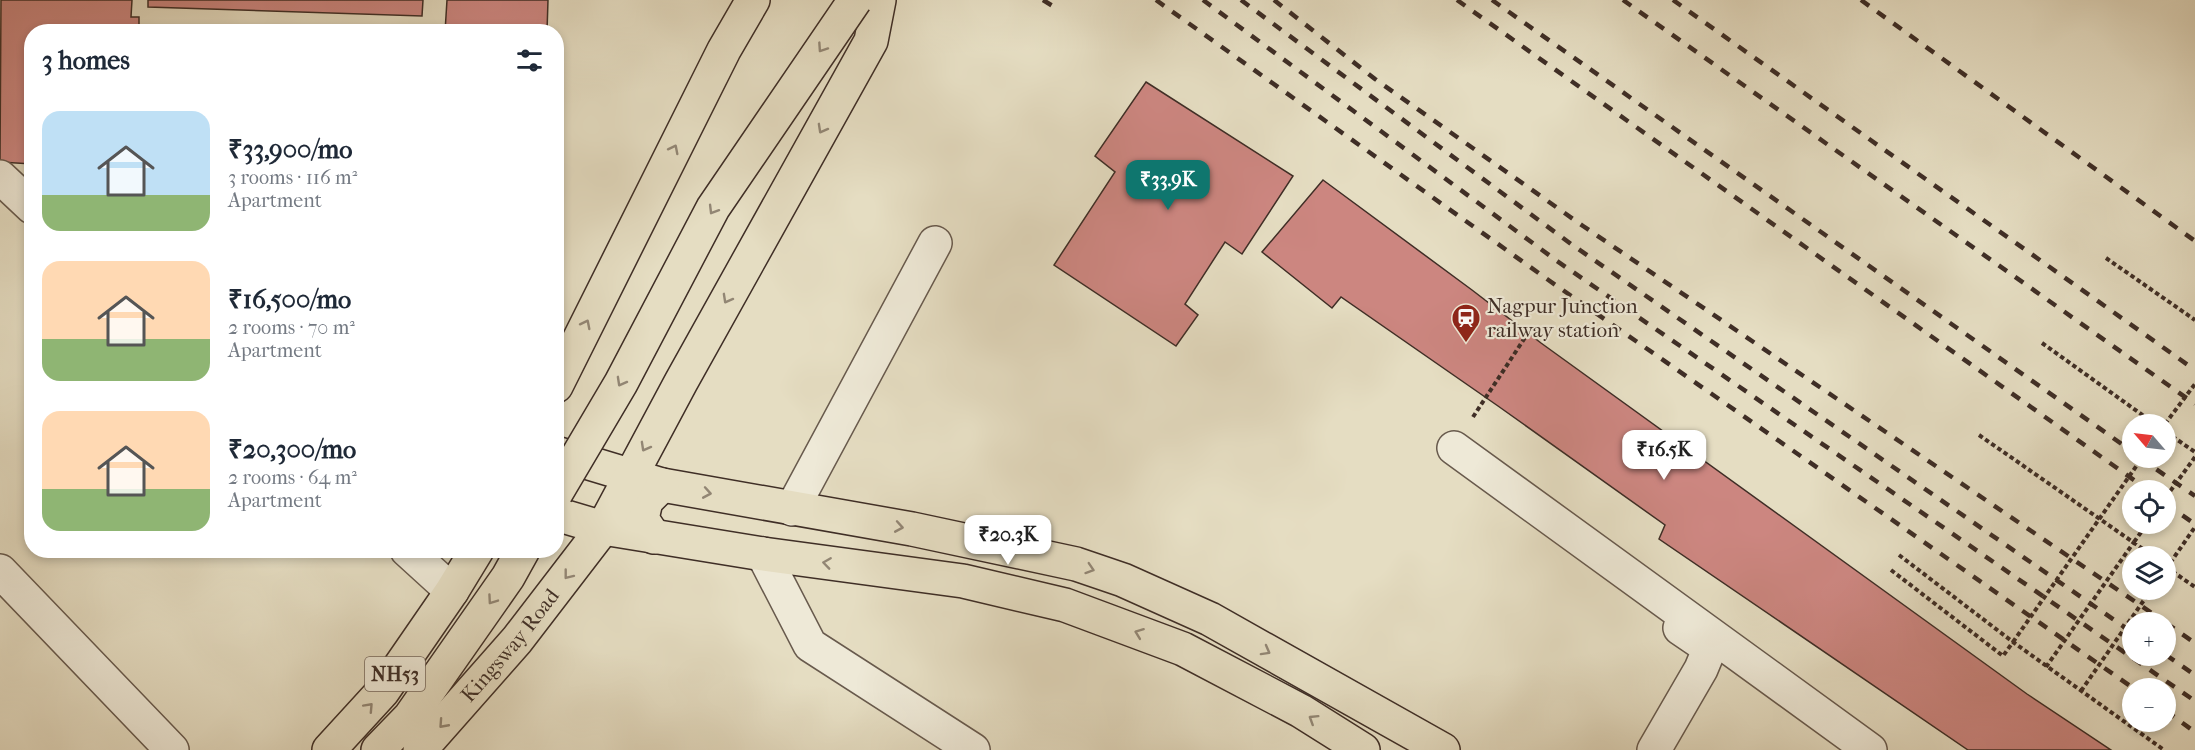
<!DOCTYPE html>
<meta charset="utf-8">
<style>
:root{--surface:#fff;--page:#f2f2f3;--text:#1f2937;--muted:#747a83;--accent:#0f766e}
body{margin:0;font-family:"IM FELL French Canon",serif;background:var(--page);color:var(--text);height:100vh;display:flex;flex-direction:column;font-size:22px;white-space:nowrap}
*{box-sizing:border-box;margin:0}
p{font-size:20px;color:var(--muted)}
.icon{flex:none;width:33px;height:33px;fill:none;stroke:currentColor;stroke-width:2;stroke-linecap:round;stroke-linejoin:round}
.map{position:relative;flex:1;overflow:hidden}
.panel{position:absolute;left:24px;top:24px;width:540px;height:534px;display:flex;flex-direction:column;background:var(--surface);border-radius:24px;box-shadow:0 3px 9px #0003}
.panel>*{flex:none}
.needle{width:39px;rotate:298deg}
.fabs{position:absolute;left:2122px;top:414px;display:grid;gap:12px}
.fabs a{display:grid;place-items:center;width:54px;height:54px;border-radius:50%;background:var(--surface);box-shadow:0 3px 9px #0003;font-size:30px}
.price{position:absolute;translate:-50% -51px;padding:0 14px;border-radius:12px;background:#fff;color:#222;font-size:20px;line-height:39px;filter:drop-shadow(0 2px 3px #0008)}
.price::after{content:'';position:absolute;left:50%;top:36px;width:18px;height:14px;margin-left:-9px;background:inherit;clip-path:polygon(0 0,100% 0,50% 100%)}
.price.selected{background:var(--accent);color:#fff}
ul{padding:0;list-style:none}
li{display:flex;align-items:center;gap:18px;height:150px;padding:0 18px}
li span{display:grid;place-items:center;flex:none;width:168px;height:120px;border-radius:18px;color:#555}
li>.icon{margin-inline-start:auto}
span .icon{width:72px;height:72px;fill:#fffc;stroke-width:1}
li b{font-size:26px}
h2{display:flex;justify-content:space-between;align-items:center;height:72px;padding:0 18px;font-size:26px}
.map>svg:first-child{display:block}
.building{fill:#cc8680;stroke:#3f2e26;stroke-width:1.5}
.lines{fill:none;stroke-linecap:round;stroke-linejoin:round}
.minor-casing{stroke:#685a4d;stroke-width:36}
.major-casing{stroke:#3f2e26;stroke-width:36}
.highway-casing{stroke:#3f2e26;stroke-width:36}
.path{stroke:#3f2e26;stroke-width:4;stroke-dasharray:4.5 3;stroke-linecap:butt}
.minor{stroke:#eee9d7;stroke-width:33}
.major{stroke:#e5ddc2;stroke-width:33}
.highway{stroke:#e5ddc2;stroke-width:33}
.rail{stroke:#3f2e26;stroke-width:4.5;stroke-dasharray:10 10;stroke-linecap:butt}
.highway-bridge-casing{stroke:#3f2e26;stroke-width:36;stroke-linecap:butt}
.path-bridge{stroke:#3f2e26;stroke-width:4;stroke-dasharray:4.5 3;stroke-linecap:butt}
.highway-bridge{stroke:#e5ddc2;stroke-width:33}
.oneway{stroke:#928674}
.labels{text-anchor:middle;stroke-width:4.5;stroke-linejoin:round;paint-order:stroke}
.shield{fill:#eee9d7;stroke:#74665b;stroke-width:1.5}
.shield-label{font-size:20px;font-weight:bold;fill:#3f2e26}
.poi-label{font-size:21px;fill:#3f2e26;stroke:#eee9d7;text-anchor:start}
.street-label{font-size:21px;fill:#3f2e26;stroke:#eee9d7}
</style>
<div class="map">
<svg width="2195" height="750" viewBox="0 0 2195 750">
<rect width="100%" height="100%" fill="#e5ddc2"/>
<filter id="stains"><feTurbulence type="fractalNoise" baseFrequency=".00333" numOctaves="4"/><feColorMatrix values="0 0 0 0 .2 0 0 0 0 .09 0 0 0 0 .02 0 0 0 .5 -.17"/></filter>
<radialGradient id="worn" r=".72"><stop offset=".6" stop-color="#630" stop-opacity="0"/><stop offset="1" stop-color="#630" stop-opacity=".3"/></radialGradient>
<!-- building -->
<path class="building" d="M1,0H132L131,17H139V32H32V164L0,162Z
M148,0H423L422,16L148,7Z
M447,0H548L547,32H445Z
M1146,82L1293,176L1242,254L1225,242L1185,304L1198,315L1176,346L1054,265L1115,172L1095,156Z
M1323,180L1472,290L1541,343L2027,694L2111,750H1968L1659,539L1665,525L1498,406L1341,297L1332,308L1262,252Z"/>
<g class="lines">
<!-- minor casing -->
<g class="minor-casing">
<path id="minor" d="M0,177L32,207
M1454,448L1870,750
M792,509L935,243
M407,550L452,591
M763,554L810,645L973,750
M0,571L172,750
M1654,750L1701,669L1706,657L1705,645L1680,628"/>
</g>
<!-- major casing -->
<g class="major-casing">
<g id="major">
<path d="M556,453L662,485L912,529L1076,564L1123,580L1210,619L1443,750"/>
<path d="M556,514L603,528L763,554L963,581L1065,605L1183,649L1301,711L1363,750"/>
<path d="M654,537L642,519L646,501L662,485"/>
<path id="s1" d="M420,750L517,640L603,528L681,382L871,41L879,0"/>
</g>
</g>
<!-- highway casing -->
<g class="highway-casing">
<path id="highway" d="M556,386L724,50L753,0
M329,750L383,691L452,591L477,550
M378,750L410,717L508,577L523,550"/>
</g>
<!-- path -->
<path class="path" d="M2106,258L2195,320
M2042,343L2155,424
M1473,417L1528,333
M2166,432L2195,452
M1979,435L2153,556
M2134,542L2147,524
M1899,555L2013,642L2164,750
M2166,567L2195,587
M2166,569L2195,527
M1891,570L2003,656L2013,642"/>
<!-- minor -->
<use href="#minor" class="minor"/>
<!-- major -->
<use href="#major" class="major"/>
<!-- highway -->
<use href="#highway" class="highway"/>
<!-- rail -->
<path class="rail" d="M1043,0L1056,8
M1156,0L1547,279L2133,688
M1203,0L1557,261L2195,701
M1241,0L1571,244L2133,633
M1274,0L1375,79L1583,226L2165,622
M1457,0L2148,490
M1492,0L2133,452
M1623,0L2195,404
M1673,0L2195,370
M1861,0L2195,241
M2140,458L2195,496
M2166,504L2195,524
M2166,623L2195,643
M2166,655L2195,675
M2166,711L2195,732"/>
<!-- highway-bridge casing -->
<g class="highway-bridge-casing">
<path id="highway-bridge" d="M556,493L621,383L713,208L855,0"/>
</g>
<!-- path-bridge -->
<path class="path-bridge" d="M2165,424L2195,384
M2166,497L2195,457
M2013,642L2142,458
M2046,667L2134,542
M2081,691L2151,590"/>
<!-- highway-bridge -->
<use href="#highway-bridge" class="highway-bridge"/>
</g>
<!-- one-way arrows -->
<defs><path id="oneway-chevron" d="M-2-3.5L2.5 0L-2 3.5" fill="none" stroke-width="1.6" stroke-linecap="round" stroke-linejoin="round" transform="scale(1.5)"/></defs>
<g class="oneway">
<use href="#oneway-chevron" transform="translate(822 48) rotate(124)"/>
<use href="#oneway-chevron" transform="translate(822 129) rotate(119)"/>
<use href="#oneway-chevron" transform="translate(674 149) rotate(-63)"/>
<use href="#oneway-chevron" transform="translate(713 210) rotate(121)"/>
<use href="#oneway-chevron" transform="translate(727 299) rotate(119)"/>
<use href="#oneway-chevron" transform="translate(586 324) rotate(-63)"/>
<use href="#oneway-chevron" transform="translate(621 382) rotate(119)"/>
<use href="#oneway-chevron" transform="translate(645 447) rotate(119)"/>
<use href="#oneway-chevron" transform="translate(707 493) rotate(10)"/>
<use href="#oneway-chevron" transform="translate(899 527) rotate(10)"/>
<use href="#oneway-chevron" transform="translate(827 563) rotate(-172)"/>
<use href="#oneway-chevron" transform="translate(1090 569) rotate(18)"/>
<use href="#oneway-chevron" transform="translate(568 575) rotate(128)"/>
<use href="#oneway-chevron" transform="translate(492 600) rotate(125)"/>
<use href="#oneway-chevron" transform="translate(1139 633) rotate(-159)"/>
<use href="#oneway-chevron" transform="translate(1266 651) rotate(29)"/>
<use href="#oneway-chevron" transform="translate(369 707) rotate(-47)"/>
<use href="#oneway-chevron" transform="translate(1313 719) rotate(-148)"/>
<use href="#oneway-chevron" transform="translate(443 724) rotate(132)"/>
</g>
<!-- icons -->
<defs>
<g id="station-pin" transform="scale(1.5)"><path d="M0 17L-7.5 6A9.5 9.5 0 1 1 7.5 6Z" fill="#8f2418" stroke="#eee9d7"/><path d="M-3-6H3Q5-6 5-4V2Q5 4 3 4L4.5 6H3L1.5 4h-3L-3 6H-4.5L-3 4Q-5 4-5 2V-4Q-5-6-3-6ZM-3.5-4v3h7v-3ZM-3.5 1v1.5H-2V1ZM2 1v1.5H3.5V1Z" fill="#fff"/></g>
</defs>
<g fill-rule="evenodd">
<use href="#station-pin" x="1466" y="318"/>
</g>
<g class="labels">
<!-- shield labels -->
<rect class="shield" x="365" y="657" width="60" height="34" rx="4.5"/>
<g class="shield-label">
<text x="395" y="681">NH53</text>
</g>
<!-- poi labels -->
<g class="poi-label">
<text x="1487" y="313">Nagpur Junction<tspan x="1487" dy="24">railway station</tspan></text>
</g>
<!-- street labels -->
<g class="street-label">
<text dy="7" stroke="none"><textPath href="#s1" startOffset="138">Kingsway Road</textPath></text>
</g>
</g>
<rect width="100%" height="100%" filter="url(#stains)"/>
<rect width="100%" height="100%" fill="url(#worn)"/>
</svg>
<div class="fabs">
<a><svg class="needle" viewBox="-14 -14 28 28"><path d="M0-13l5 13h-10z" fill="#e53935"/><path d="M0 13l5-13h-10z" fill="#747a83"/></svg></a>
<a><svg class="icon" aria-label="locate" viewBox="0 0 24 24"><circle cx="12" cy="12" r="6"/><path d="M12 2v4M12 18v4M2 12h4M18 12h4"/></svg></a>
<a><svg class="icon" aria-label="layers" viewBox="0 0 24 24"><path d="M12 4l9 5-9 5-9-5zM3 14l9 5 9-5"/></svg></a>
<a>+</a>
<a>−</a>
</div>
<b class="price selected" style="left:1168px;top:211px">₹33.9K</b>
<b class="price" style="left:1664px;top:481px">₹16.5K</b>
<b class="price" style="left:1008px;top:566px">₹20.3K</b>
<section class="panel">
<h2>3 homes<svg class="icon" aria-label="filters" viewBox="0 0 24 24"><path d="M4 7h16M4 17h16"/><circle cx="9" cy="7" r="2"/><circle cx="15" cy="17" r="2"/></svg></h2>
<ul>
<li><span style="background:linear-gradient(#bfe0f5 70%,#8fb573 0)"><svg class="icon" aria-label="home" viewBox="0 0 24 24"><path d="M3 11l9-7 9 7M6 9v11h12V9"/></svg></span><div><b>₹33,900/mo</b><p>3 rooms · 116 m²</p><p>Apartment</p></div></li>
<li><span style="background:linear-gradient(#ffd9b3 65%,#8fb573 0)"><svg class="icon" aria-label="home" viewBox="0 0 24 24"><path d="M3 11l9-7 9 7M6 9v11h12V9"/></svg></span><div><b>₹16,500/mo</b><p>2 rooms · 70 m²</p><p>Apartment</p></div></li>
<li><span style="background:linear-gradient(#ffd9b3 65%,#8fb573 0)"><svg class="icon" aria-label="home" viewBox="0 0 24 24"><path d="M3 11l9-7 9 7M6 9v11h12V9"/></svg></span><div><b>₹20,300/mo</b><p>2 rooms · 64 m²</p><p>Apartment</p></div></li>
</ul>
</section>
</div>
